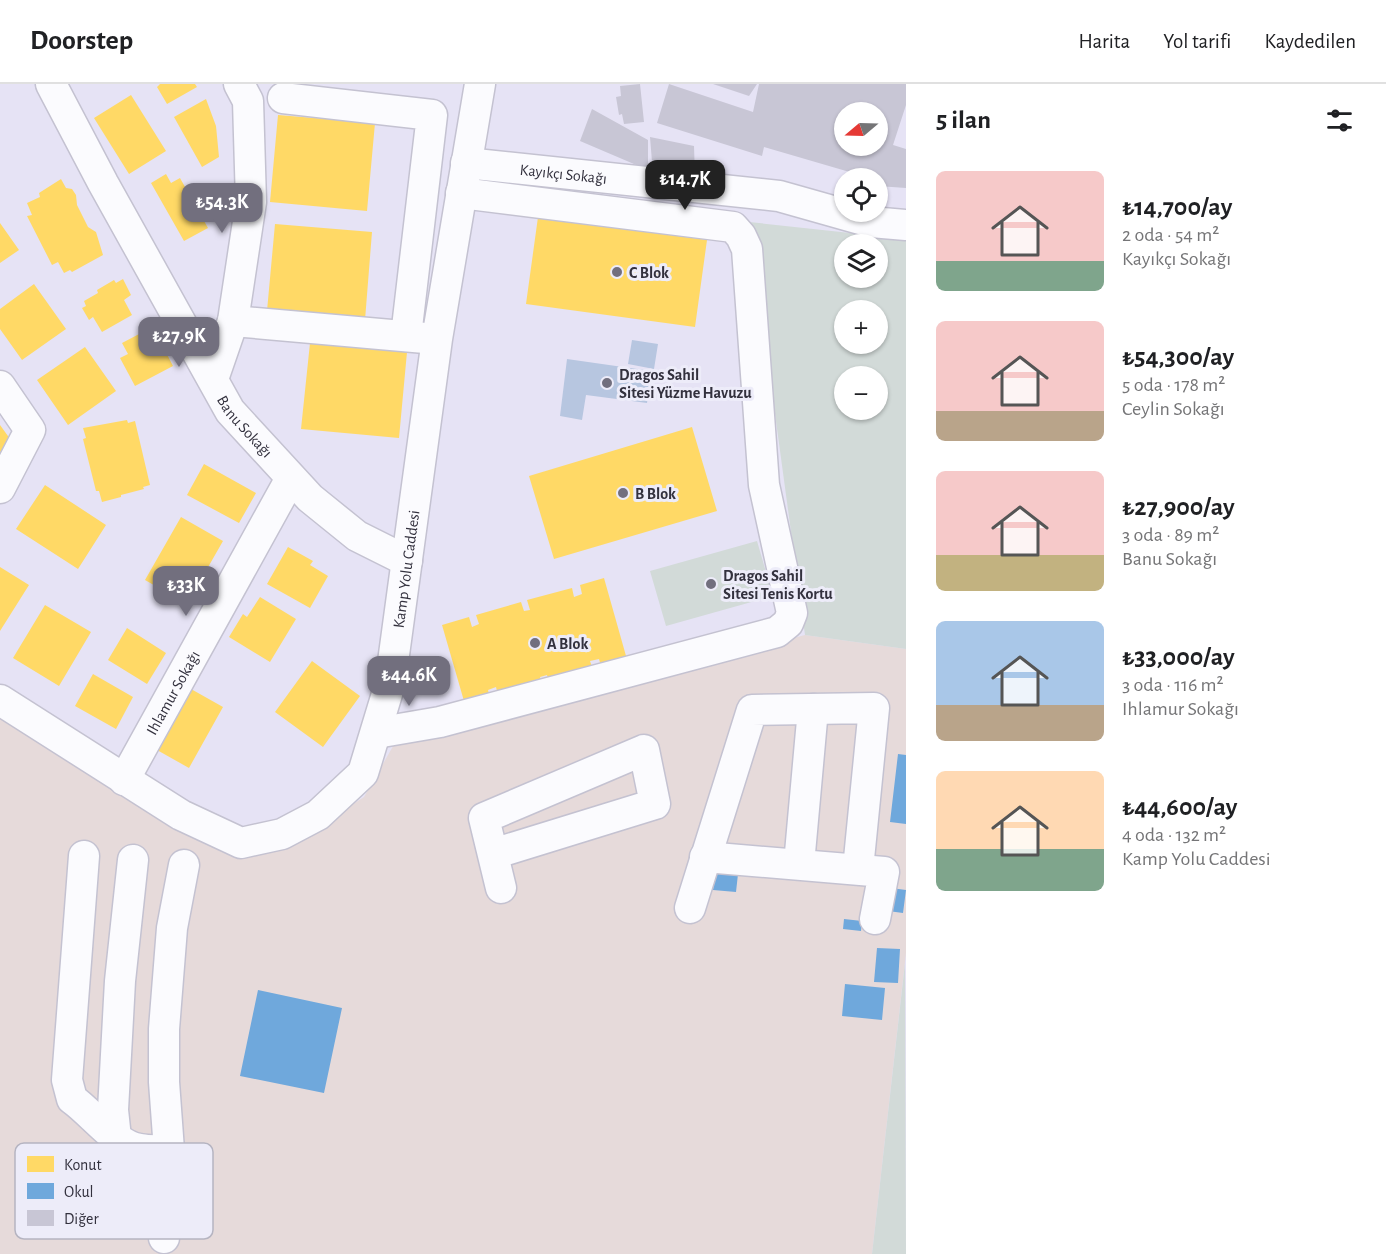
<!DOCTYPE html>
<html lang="tr">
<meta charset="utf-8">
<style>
:root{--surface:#fff;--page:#f6f6f6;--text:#202124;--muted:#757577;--line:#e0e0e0;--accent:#726f7e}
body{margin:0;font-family:"Alegreya Sans",sans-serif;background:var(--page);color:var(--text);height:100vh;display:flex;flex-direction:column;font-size:22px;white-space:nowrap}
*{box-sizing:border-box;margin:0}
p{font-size:20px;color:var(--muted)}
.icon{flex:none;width:33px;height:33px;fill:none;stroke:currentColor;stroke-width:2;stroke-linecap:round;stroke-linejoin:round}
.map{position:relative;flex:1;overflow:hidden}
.details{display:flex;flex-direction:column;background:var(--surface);width:480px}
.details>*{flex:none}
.needle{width:39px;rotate:251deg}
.fabs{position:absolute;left:834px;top:18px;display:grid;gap:12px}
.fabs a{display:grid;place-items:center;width:54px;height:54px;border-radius:50%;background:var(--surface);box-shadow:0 2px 4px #0004;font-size:30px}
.price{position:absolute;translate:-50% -51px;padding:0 14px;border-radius:12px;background:var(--accent);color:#fff;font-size:20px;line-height:39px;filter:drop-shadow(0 2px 3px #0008)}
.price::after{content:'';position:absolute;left:50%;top:36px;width:18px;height:14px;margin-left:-9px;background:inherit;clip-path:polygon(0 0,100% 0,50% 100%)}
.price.selected{background:#222;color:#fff}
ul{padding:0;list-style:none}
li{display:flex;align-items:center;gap:18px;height:150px;padding:0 30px}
li span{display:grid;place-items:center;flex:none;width:168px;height:120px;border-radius:9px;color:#555}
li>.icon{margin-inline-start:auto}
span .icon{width:72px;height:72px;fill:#fffc;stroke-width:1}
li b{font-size:26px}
h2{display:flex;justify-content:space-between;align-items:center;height:72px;padding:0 30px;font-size:26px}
header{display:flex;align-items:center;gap:36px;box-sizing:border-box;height:84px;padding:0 30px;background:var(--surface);border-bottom:2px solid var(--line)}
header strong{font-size:28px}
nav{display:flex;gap:33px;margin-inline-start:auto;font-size:21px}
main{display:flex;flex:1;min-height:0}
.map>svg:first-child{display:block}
.education{fill:#e6dada}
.green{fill:#d2dad8;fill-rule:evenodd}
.water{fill:#b7c6e0}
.homes{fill:#ffd966}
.schools{fill:#6fa8dc}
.building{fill:#c8c6d5;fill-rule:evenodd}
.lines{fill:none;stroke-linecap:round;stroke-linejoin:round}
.minor-casing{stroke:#c4c2d1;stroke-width:33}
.minor{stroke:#fbfbfe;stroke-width:30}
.poi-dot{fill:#726f7e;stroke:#edecf9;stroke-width:2}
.labels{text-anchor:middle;stroke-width:6;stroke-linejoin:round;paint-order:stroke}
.street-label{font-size:16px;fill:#33313e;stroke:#edecf9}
.poi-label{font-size:16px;font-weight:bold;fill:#33313e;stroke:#edecf9;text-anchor:start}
.key{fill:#edecf9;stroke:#b5b4c1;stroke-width:1.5}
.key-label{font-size:16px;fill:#33313e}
</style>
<header>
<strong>Doorstep</strong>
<nav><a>Harita</a><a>Yol tarifi</a><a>Kaydedilen</a></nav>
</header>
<main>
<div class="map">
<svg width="906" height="1170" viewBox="0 0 906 1170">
<rect width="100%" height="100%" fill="#e6e3f5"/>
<!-- education -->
<path class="education" d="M805,551L906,565V869L872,1170H0V627L119,701L286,763L364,713L396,657Z"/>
<!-- green -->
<path class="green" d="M749,138L906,155V565L805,551ZM844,160H878V194H844ZM844,226H878V260H844ZM844,292H878V326H844Z
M757,457L773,512L666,542L650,487Z
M905,879L906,1170H872Z"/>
<!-- water -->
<path class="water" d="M632,256L658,260L654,285L628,280Z
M567,275L651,287L647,319L586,311L582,336L560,332Z"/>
<!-- homes -->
<path class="homes" d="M160,0H195L197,3L167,20L157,3Z
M131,11L166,67L129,90L94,34Z
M206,15L216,42L219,73L202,83L174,33Z
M278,31L375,39L367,127L270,118Z
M166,90L171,99L180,94L208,144L184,157L151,99Z
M61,95L66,104L72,105L76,111L77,121L88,143L96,148L103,171L72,188L70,186L64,189L58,178L52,181L27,132L32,131L27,119L40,113L39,109Z
M538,133L707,156L695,243L526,220Z
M0,139L19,166L0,179Z
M275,140L372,148L365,236L267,227Z
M123,195L131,211L124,216L132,231L102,248L93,233L89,236L82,224L86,222L84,217L98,209L97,206L114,196L116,199Z
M34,200L66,245L22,276L0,245V225Z
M143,248L148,256L157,251L173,282L135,302L120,274L128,270L122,259Z
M310,259L407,268L399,354L301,345Z
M85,263L116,307L68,341L37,296Z
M127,336L128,339L135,337L150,401L143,403L144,405L121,411V413L102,418L99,407H96L83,355L86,354L83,344Z
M0,341L13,359L0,368Z
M692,343L717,427L554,475L529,392Z
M204,380L256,409L239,439L187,411Z
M45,401L106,441L78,485L16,445Z
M181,433L223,457L187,520L145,496Z
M288,463L313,477L310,481L328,492L310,524L267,500Z
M0,483L29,501L0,547Z
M604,494L628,579L602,586L599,575L590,577L594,589L550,601L547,591L540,593L543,602L499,615L496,603L488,606L491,617L466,624L442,541L469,533L472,543L479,540L476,531L521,518L524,527L530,526L527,516L572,504L574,513L582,510L580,501Z
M260,513L296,535L270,578L229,553L243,530L247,533Z
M45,521L91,548L59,602L13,574Z
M127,544L166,569L147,600L108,576Z
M312,577L360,612L323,663L275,628Z
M93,590L133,613L116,645L75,622Z
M191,605L223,623L189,684L157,666Z"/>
<!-- schools -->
<path class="schools" d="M898,670L906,671V740L890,738Z
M715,788L738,790L736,808L713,806Z
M891,804L906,806L903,829L888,827Z
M844,835L862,837L861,847L843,845Z
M877,864L900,865L898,899L874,898Z
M845,900L885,904L882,936L842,932Z
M258,906L342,924L324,1009L240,992Z"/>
<!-- building -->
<path class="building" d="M640,0L644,38L624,40L622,30L619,31L616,13L621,12L620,2Z
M669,0L753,28L759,0H906V21L893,61L906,65V104L878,102V94H855L857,90L853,89L764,63L762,72L657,39ZM844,28H878V62H844Z
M713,0H757L749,12Z
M592,25L648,56V86L580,57Z
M650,53L694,62L695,93L653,90Z"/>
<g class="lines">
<!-- minor casing -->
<g class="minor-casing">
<g id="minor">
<path id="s1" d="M51,0L103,99L230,327L310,414L357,452L407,477"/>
<path d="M283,14L432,31L406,252"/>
<path id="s2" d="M466,79L779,112L871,138L906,141"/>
<path d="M233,237L425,254"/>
<path d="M213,295L233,237L251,118L248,17L239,0"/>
<path d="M0,302L30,346L0,404"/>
<path id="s3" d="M0,616L181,731L241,759L282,750L318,731L363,689L390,600L437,255L480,0"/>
<path d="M376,649L440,638L777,548L788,539L792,529L764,401L747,165L741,152L733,143L461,109"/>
<path id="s4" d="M124,696L291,394"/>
<path d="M493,770L655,720L644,666L484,734L501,804"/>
<path d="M84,772L67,996L72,1015C92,1029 116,1062 140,1065C149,1067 159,1066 169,1066"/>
<path d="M705,773L884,788L875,835"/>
<path d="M799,780L813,625"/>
<path d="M690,824L752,626L874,624L858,785"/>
<path d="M116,1054L113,1026L120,897L133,776"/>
<path d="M164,1154L169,1066L164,998V945L172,844L184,781"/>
</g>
</g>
<!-- minor -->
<use href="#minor" class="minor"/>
</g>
<!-- markers -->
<g class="poi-dot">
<circle cx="617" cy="188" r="6"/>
<circle cx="607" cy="299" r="6"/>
<circle cx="623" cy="409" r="6"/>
<circle cx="711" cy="500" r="6"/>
<circle cx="535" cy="559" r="6"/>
</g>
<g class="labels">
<!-- street labels -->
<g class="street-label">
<text dy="6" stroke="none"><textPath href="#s2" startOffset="98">Kayıkçı Sokağı</textPath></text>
<text dy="6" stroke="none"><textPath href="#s1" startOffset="394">Banu Sokağı</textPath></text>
<text dy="6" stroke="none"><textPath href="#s3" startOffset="634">Kamp Yolu Caddesi</textPath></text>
<text dy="6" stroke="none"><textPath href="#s4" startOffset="100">Ihlamur Sokağı</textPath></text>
</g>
<!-- poi labels -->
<g class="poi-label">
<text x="629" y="194">C Blok</text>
<text x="619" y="296">Dragos Sahil<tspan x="619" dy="18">Sitesi Yüzme Havuzu</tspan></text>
<text x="635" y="415">B Blok</text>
<text x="723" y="497">Dragos Sahil<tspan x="723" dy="18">Sitesi Tenis Kortu</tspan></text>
<text x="547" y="565">A Blok</text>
</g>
</g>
<!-- legend -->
<rect x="15" y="1059" width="198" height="96" rx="9" class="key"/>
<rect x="27" y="1072" width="27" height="16" fill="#ffd966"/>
<rect x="27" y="1099" width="27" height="16" fill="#6fa8dc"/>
<rect x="27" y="1126" width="27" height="16" fill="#c8c6d5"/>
<g class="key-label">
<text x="64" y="1086">Konut</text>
<text x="64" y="1113">Okul</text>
<text x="64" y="1140">Diğer</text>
</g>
</svg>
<div class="fabs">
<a><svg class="needle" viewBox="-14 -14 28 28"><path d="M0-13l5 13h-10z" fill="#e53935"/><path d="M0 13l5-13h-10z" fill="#757577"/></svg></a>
<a><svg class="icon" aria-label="locate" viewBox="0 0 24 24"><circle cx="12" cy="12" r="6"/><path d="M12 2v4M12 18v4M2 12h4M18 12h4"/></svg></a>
<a><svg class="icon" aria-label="layers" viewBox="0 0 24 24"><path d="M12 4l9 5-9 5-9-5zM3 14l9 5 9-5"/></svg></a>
<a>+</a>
<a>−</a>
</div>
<b class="price selected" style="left:685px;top:127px">₺14.7K</b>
<b class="price" style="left:222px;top:150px">₺54.3K</b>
<b class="price" style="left:179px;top:284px">₺27.9K</b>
<b class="price" style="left:186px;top:533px">₺33K</b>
<b class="price" style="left:409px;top:623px">₺44.6K</b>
</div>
<section class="details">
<h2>5 ilan<svg class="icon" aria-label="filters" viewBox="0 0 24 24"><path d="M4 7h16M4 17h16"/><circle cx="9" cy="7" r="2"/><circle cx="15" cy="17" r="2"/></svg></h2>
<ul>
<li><span style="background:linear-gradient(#f6c9c9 75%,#7fa58c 0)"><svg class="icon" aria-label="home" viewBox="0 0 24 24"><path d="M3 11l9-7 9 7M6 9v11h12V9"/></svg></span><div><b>₺14,700/ay</b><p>2 oda · 54 m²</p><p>Kayıkçı Sokağı</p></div></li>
<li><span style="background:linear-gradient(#f6c9c9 75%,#b9a48a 0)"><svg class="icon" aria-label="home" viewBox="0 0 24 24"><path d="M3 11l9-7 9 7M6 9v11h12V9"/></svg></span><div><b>₺54,300/ay</b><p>5 oda · 178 m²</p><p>Ceylin Sokağı</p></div></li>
<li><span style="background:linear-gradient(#f6c9c9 70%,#c2b280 0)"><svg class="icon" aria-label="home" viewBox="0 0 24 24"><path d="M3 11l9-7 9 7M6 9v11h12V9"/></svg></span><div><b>₺27,900/ay</b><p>3 oda · 89 m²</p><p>Banu Sokağı</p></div></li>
<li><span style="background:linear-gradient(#a9c7e8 70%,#b9a48a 0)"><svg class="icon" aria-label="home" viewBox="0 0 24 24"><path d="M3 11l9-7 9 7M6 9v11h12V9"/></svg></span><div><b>₺33,000/ay</b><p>3 oda · 116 m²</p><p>Ihlamur Sokağı</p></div></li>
<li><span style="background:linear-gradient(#ffd9b3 65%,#7fa58c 0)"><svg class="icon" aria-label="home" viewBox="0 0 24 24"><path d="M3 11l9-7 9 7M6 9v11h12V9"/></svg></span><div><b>₺44,600/ay</b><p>4 oda · 132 m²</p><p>Kamp Yolu Caddesi</p></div></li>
</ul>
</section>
</main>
